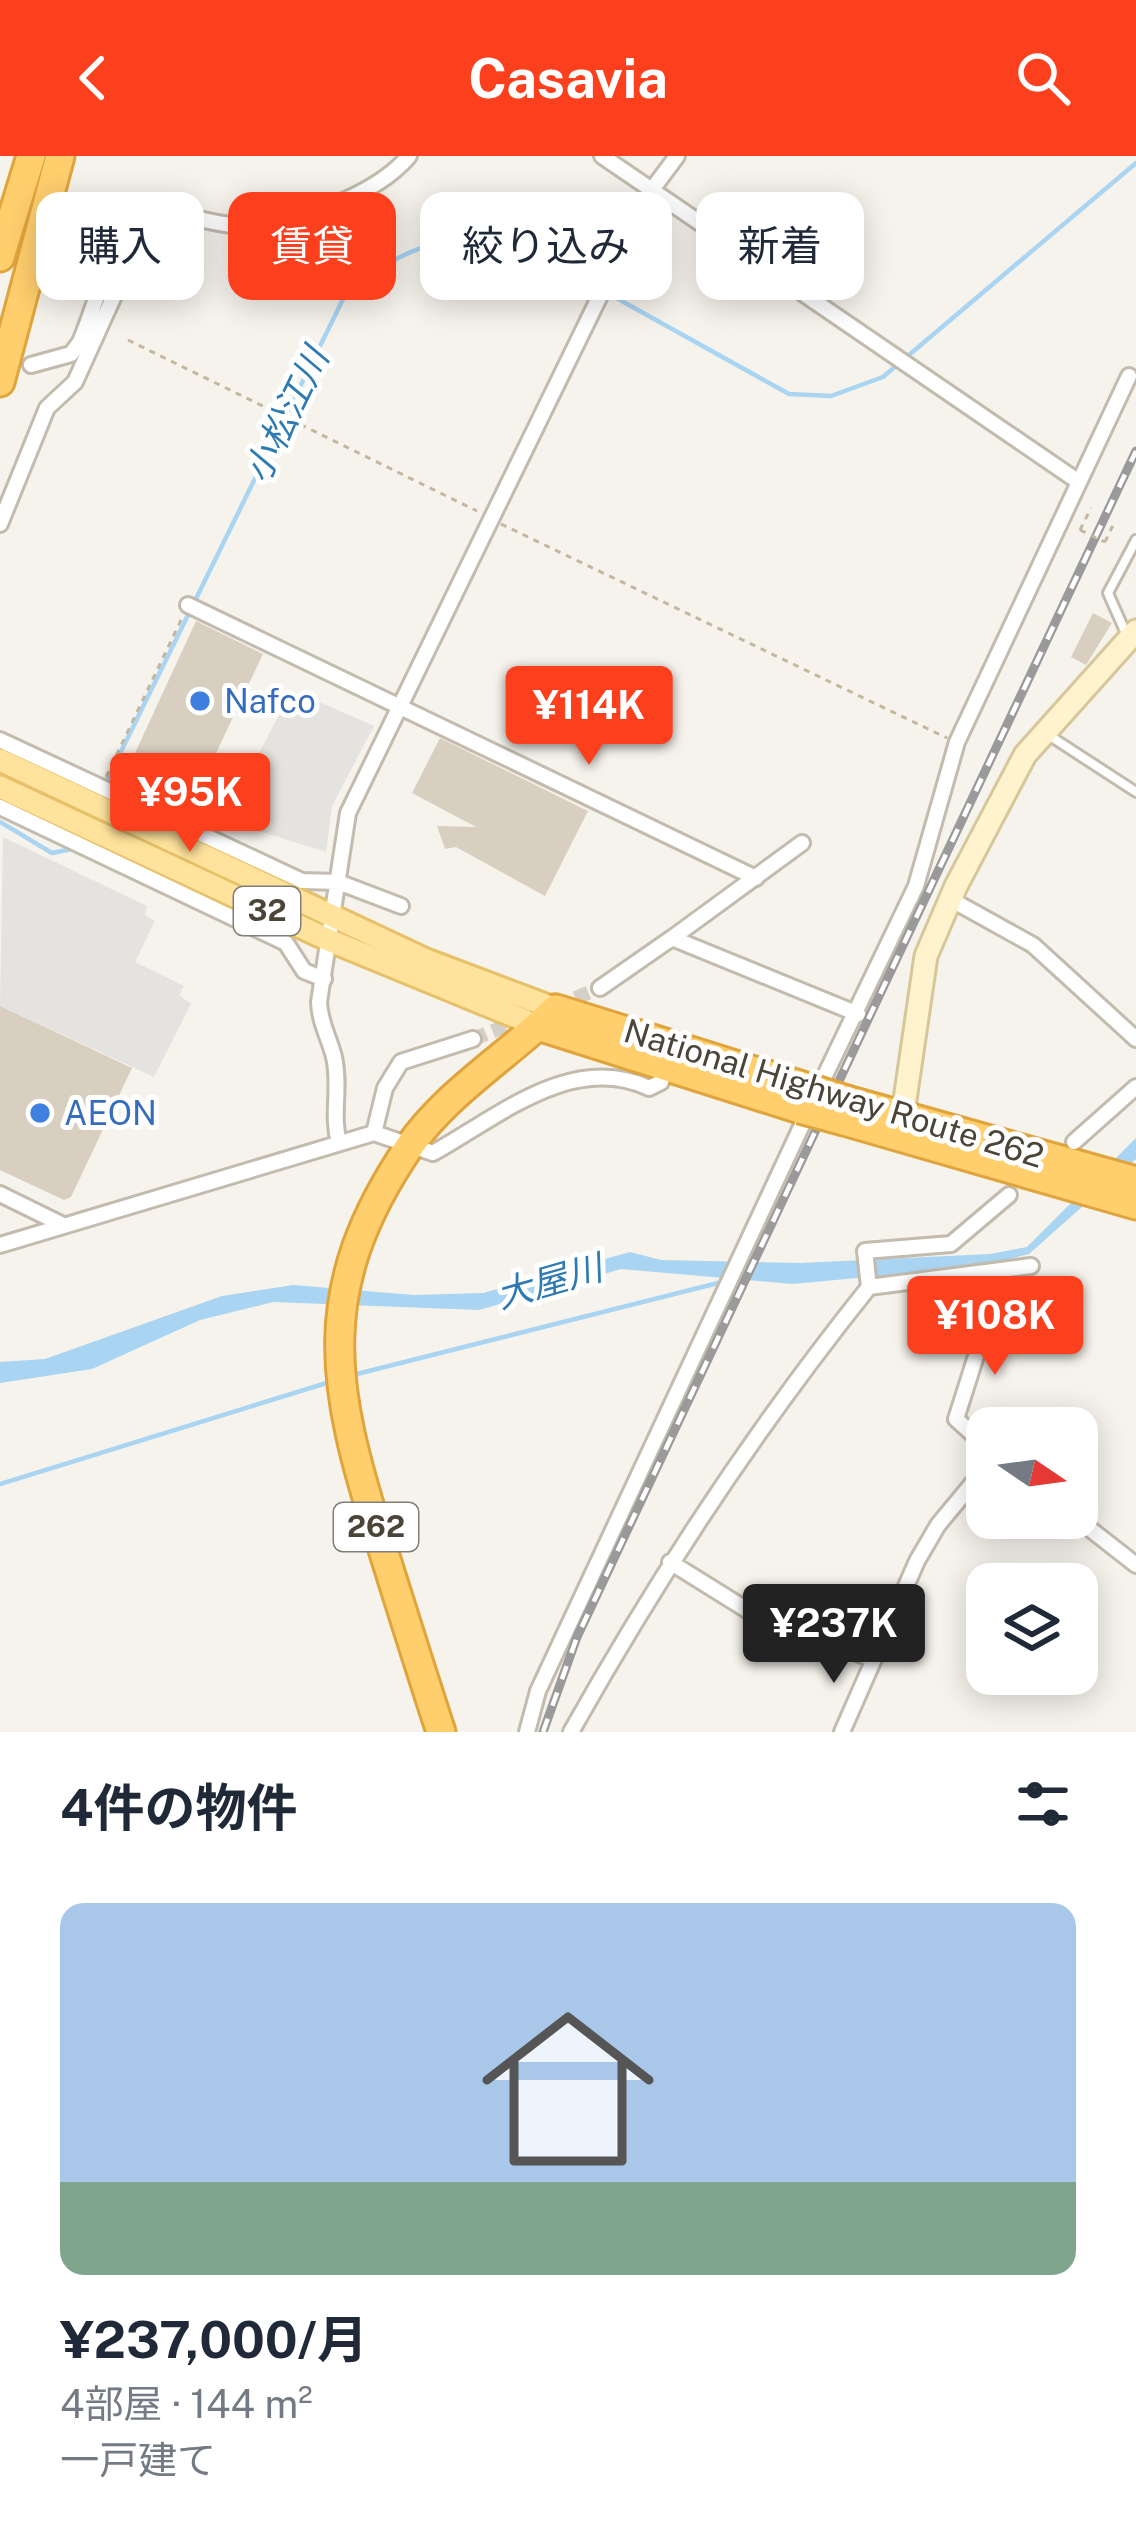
<!DOCTYPE html>
<html lang="ja">
<meta charset="utf-8">
<style>
:root{--surface:#fff;--page:#f6f6f7;--text:#1f2937;--muted:#747a83;--line:#e0e1e3;--accent:#fc3f1d}
body{margin:0;font-family:"Public Sans","Noto Sans JP",sans-serif;background:var(--page);color:var(--text);height:100vh;display:flex;flex-direction:column;font-size:45px;white-space:nowrap}
*{box-sizing:border-box;margin:0}
p{font-size:39px;color:var(--muted)}
.icon{flex:none;width:66px;height:66px;fill:none;stroke:currentColor;stroke-width:2;stroke-linecap:round;stroke-linejoin:round}
.map{position:relative;height:1576px;overflow:hidden}
.sheet{display:flex;flex-direction:column;background:var(--surface);flex:1}
.sheet>*{flex:none}
.banner{position:absolute;left:36px;top:36px;width:1065px;height:108px;display:flex;gap:24px}
.needle{width:78px;rotate:103deg}
.buttons{position:absolute;left:966px;top:1251px;display:grid;gap:24px}
.buttons a{display:grid;place-items:center;width:132px;height:132px;border-radius:24px;background:var(--surface);box-shadow:0 6px 30px #0003;font-size:60px}
.price{position:absolute;translate:-50% -102px;padding:0 27px;border-radius:12px;background:var(--accent);color:#fff;font-size:39px;line-height:78px;filter:drop-shadow(0 3px 6px #0008)}
.price::after{content:'';position:absolute;left:50%;top:72px;width:36px;height:27px;margin-left:-18px;background:inherit;clip-path:polygon(0 0,100% 0,50% 100%)}
.price.active{background:#222;color:#fff}
ul{padding:0;list-style:none}
li{display:grid;align-content:center;gap:24px;height:636px;padding:0 60px}
li+li{border-top:3px solid var(--line)}
li span{display:grid;place-items:center;height:372px;border-radius:24px;color:#555}
li>.icon{margin-inline-start:auto}
span .icon{width:216px;height:216px;fill:#fffc;stroke-width:1}
li b{font-size:51px}
h2{display:flex;justify-content:space-between;align-items:center;height:144px;padding:0 60px;font-size:51px}
.chip{padding:0 42px;border-radius:24px;background:var(--surface);box-shadow:0 6px 30px #0003;font-size:42px;line-height:108px}
.chip.active{background:var(--accent);color:#fff}
header{display:flex;justify-content:space-between;align-items:center;height:156px;padding:0 60px;background:var(--accent);color:#fff;font-size:54px;font-weight:700}
.map>svg:first-child{display:block}
.parking{fill:#e5e3e0}
.water{fill:#a9d4f2}
.lines{fill:none;stroke-linecap:round;stroke-linejoin:round}
.stream{stroke:#a9d4f2;stroke-width:4.5}
.building{fill:#d8cfc1}
.street-tunnel{stroke:#d4d0c8;stroke-width:14;stroke-dasharray:14 7;stroke-linecap:butt}
.lane-casing{stroke:#c2bbae;stroke-width:14}
.street-casing{stroke:#c2bbae;stroke-width:20}
.secondary-casing{stroke:#d6c79b;stroke-width:27}
.primary-casing{stroke:#e6c16a;stroke-width:27}
.highway-casing{stroke:#e0a43c;stroke-width:33}
.path{stroke:#c4b79f;stroke-width:3;stroke-dasharray:6 6;stroke-linecap:butt}
.lane{stroke:#fff;stroke-width:8}
.street{stroke:#fff;stroke-width:14}
.secondary{stroke:#fff3cd;stroke-width:21}
.primary{stroke:#ffe39c;stroke-width:21}
.highway{stroke:#ffcf6e;stroke-width:27}
.rail-casing{stroke:#9a9a9a;stroke-width:9}
.rail{stroke:#fff;stroke-width:4.5;stroke-dasharray:14;stroke-linecap:butt}
.highway-bridge-casing{stroke:#e0a43c;stroke-width:33;stroke-linecap:butt}
.path-bridge{stroke:#c4b79f;stroke-width:3;stroke-dasharray:6 6;stroke-linecap:butt}
.highway-bridge{stroke:#ffcf6e;stroke-width:27}
.shop-dot{fill:#3f7fe0;stroke:#fff;stroke-width:4.5}
.labels{text-anchor:middle;stroke-width:10;stroke-linejoin:round;paint-order:stroke}
.shield{fill:#fff;stroke:#817c74;stroke-width:3}
.shield-label{font-size:30px;font-weight:bold;fill:#4b4439}
.shop-label{font-size:33px;fill:#366cbe;stroke:#fff;text-anchor:start}
.street-label{font-size:33px;fill:#4b4439;stroke:#fff}
.water-label{font-size:36px;font-style:italic;fill:#2e7ab2;stroke:#fff}
</style>
<header><svg class="icon" aria-label="back" viewBox="0 0 24 24"><path d="M15 5l-7 7 7 7"/></svg>Casavia<svg class="icon" aria-label="search" viewBox="0 0 24 24"><circle cx="10" cy="10" r="6"/><path d="M15 15l6 6"/></svg></header>
<div class="map">
<svg width="1136" height="1576" viewBox="0 0 1136 1576">
<rect width="100%" height="100%" fill="#f6f3ec"/>
<!-- parking -->
<path class="parking" d="M292,534L374,570L332,650L326,696L224,664Z
M3,681L147,750L145,759L155,765L135,806L184,830L179,839L191,848L154,921L0,850Z"/>
<!-- water -->
<path class="water" d="M1136,982V1003L1029,1098L977,1111L792,1128L621,1113L479,1154L273,1146L200,1164L92,1213L0,1227V1206L45,1203L222,1140L293,1129L414,1139L483,1137L630,1096L661,1104L800,1107L990,1098L1027,1091Z"/>
<g class="lines">
<!-- stream -->
<path class="stream" d="M611,139L789,238L831,240L883,221L1136,7
M106,626L349,131C454,61 488,76 594,130
M0,666L52,697L72,693
M349,1220L722,1126
M0,1328L333,1225"/>
</g>
<!-- building -->
<path class="building" d="M1093,457L1112,467L1086,509L1071,501Z
M196,465L263,498L199,633L146,611L150,604L135,597Z
M440,582L588,655L545,740L456,691L445,693L437,670L476,671L412,637Z
M0,850L132,912L71,1041L64,1044L0,1014Z"/>
<g class="lines">
<!-- street-tunnel -->
<path class="street-tunnel" d="M556,850L600,832
M473,883L524,863"/>
<!-- lane casing -->
<g class="lane-casing">
<path id="lane" d="M1128,482L1108,437L1136,384
M1047,578L1136,636"/>
</g>
<!-- street casing -->
<g class="street-casing">
<path id="street" d="M602,0L1076,324
M31,209L71,198L80,186C95,152 107,95 135,70C161,45 210,70 242,70C294,69 375,40 409,0
M0,368L47,252L75,226L132,100L152,79L153,60
M188,449L756,722
M0,584L302,725L338,726L401,750
M0,651L286,787L304,815L324,823
M950,743L1033,789L1136,883
M668,785L802,687
M600,832L672,782L858,858
M818,934L916,730L957,586L1129,220
M374,977L385,932L401,906L473,883
M1074,986L1136,931
M339,987C331,958 341,931 334,901C329,881 320,868 319,846L348,657L651,35L677,0
M0,1038L63,1069
M0,1089L374,977L433,997C498,961 572,896 649,932L661,926L666,911
M869,1131L1031,1110
M987,1291L956,1263L990,1156
M1076,1362L1136,1409
M670,1406L747,1454L872,1503
M527,1576L538,1535L809,954
M571,1576C659,1419 756,1272 869,1131L865,1095L951,1088L1009,1039
M842,1576L917,1405L938,1369L987,1310"/>
</g>
<!-- secondary casing -->
<g class="secondary-casing">
<path id="secondary" d="M901,971L926,800L956,730L1025,599L1136,475"/>
</g>
<!-- primary casing -->
<g class="primary-casing">
<path id="primary" d="M0,604L426,804L556,853
M0,631L331,785L538,870"/>
</g>
<!-- highway casing -->
<g class="highway-casing">
<path id="highway" d="M0,101L31,0
M0,226L60,0
M538,870L800,953
M850,945L1136,1025
M844,965L1136,1049
M441,1576C420,1512 400,1448 380,1384C331,1230 312,1134 409,991C446,937 509,899 556,853L809,932"/>
</g>
<!-- path -->
<path class="path" d="M128,184L477,355
M501,368L947,582
M1080,374L1091,352
M1105,386L1115,365
M106,621L182,462"/>
<!-- lane -->
<use href="#lane" class="lane"/>
<!-- street -->
<use href="#street" class="street"/>
<!-- secondary -->
<use href="#secondary" class="secondary"/>
<!-- primary -->
<use href="#primary" class="primary"/>
<!-- highway -->
<use href="#highway" class="highway"/>
<!-- rail casing -->
<g class="rail-casing">
<path id="rail" d="M543,1576L577,1481L1136,295"/>
</g>
<!-- rail -->
<use href="#rail" class="rail"/>
<!-- highway-bridge casing -->
<g class="highway-bridge-casing">
<path id="highway-bridge" d="M809,932L850,945
M800,953L844,965"/>
</g>
<!-- path-bridge -->
<path class="path-bridge" d="M1080,374L1105,386"/>
<!-- highway-bridge -->
<use href="#highway-bridge" class="highway-bridge"/>
</g>
<!-- markers -->
<g class="shop-dot">
<circle cx="200" cy="545" r="12"/>
<circle cx="40" cy="957" r="12"/>
</g>
<g class="labels">
<!-- shield labels -->
<g class="shield">
<rect x="234" y="731" width="66" height="48" rx="9"/>
<rect x="334" y="1347" width="84" height="48" rx="9"/>
</g>
<g class="shield-label">
<text x="267" y="765">32</text>
<text x="376" y="1381">262</text>
</g>
<!-- shop labels -->
<g class="shop-label">
<text x="224" y="557">Nafco</text>
<text x="64" y="969">AEON</text>
</g>
<!-- street labels -->
<g class="street-label">
<text transform="translate(834 937) rotate(17)" y="12">National Highway Route 262</text>
</g>
<!-- water labels -->
<g class="water-label">
<text transform="translate(286 259) rotate(-64)" y="13">小松江川</text>
<text transform="translate(549 1125) rotate(-16)" y="13">大屋川</text>
</g>
</g>
</svg>
<div class="buttons">
<a><svg class="needle" viewBox="-14 -14 28 28"><path d="M0-13l5 13h-10z" fill="#e53935"/><path d="M0 13l5-13h-10z" fill="#747a83"/></svg></a>
<a><svg class="icon" aria-label="layers" viewBox="0 0 24 24"><path d="M12 4l9 5-9 5-9-5zM3 14l9 5 9-5"/></svg></a>
</div>
<b class="price" style="left:589px;top:612px">¥114K</b>
<b class="price" style="left:190px;top:699px">¥95K</b>
<b class="price" style="left:995px;top:1222px">¥108K</b>
<b class="price active" style="left:834px;top:1530px">¥237K</b>
<div class="banner">
<a class="chip">購入</a>
<a class="chip active">賃貸</a>
<a class="chip">絞り込み</a>
<a class="chip">新着</a>
</div>
</div>
<section class="sheet">
<h2>4件の物件<svg class="icon" aria-label="filters" viewBox="0 0 24 24"><path d="M4 7h16M4 17h16"/><circle cx="9" cy="7" r="2"/><circle cx="15" cy="17" r="2"/></svg></h2>
<ul>
<li><span style="background:linear-gradient(#a9c7e8 75%,#7fa58c 0)"><svg class="icon" aria-label="home" viewBox="0 0 24 24"><path d="M3 11l9-7 9 7M6 9v11h12V9"/></svg></span><div><b>¥237,000/月</b><p>4部屋 · 144 m²</p><p>一戸建て</p></div></li>
</ul>
</section>
